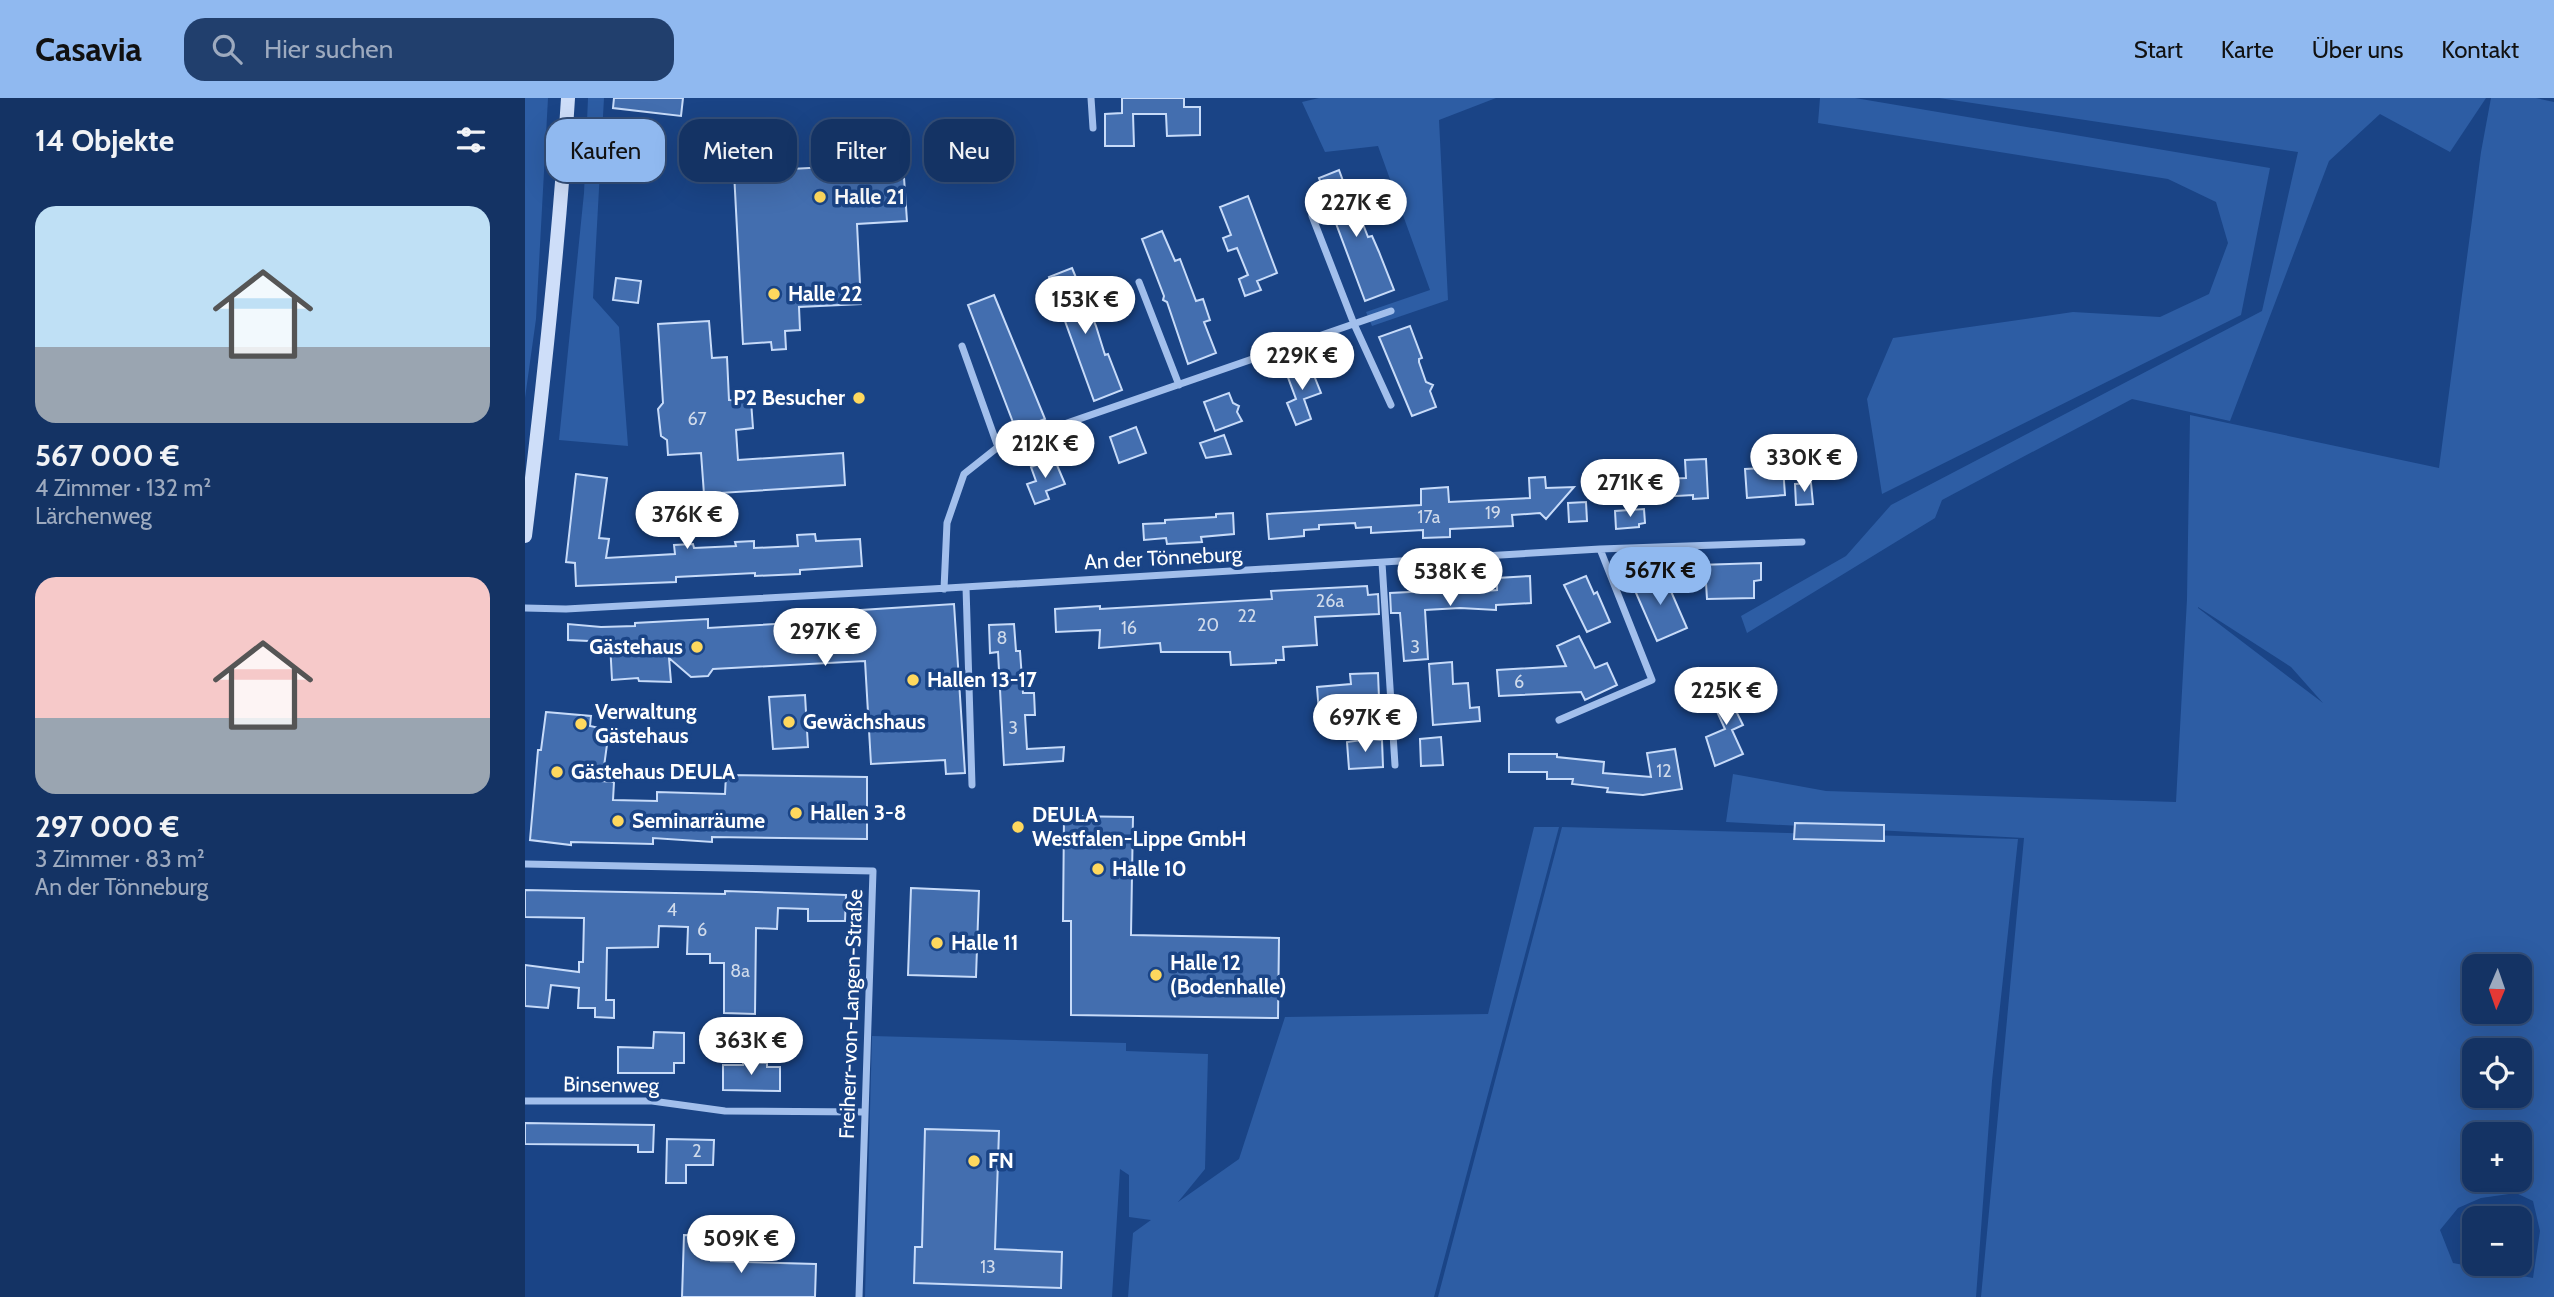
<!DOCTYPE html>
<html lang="de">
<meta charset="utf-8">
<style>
:root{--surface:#143364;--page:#213f6d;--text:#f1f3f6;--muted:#9daabf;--line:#334e78;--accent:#90b9f0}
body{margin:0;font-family:Cabin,sans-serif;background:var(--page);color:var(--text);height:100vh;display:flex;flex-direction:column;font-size:26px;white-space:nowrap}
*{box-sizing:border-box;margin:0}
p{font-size:23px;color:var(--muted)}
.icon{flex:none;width:38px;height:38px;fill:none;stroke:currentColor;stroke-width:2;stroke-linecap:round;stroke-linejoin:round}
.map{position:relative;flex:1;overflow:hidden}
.drawer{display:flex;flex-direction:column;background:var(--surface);width:525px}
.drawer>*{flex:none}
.banner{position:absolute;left:21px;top:21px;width:665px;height:63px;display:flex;gap:14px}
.needle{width:46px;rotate:182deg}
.buttons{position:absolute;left:1937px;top:856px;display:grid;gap:14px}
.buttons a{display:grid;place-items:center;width:70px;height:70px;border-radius:14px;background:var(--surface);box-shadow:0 7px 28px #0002,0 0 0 2px var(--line);font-size:35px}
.price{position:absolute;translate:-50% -60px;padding:0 16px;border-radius:24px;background:#fff;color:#222;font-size:23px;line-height:46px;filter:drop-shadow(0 2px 4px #0008)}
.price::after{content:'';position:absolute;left:50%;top:42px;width:21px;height:16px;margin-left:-10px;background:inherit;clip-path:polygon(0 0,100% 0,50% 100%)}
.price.on{background:var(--accent);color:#111}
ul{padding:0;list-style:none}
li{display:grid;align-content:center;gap:14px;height:371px;padding:0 35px}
li span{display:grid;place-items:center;height:217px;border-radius:21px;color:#555}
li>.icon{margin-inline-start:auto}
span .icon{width:126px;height:126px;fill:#fffc;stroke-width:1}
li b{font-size:30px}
h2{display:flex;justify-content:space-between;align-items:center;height:84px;padding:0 35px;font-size:30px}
.pill{padding:0 24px;border-radius:21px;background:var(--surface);box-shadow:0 7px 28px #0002,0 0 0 2px var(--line);font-size:24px;line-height:63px}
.pill.on{background:var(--accent);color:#111}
header{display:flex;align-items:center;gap:42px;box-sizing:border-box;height:98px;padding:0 35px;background:var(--accent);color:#111}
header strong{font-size:33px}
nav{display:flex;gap:38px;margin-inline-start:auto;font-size:24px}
.search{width:490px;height:63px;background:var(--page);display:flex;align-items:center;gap:18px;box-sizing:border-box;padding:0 24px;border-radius:21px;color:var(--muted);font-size:26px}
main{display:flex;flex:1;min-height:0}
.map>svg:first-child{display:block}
.green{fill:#2d5da4;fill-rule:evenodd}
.building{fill:#436eaf;stroke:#c7dbf9;stroke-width:2}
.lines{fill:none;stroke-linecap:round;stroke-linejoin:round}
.street{stroke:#a2bfec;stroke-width:7}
.secondary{stroke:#cedef9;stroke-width:14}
.poi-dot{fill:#fed85e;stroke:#1a4486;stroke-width:2.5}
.labels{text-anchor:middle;stroke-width:7;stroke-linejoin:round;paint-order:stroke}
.number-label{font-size:18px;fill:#d0dbeb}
.poi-label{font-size:21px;font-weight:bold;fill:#fff;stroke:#1a4486;text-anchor:start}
.street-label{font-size:21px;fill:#fff;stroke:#1a4486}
</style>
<header>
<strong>Casavia</strong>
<div class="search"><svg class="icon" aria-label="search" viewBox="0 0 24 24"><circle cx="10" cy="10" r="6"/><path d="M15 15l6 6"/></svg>Hier suchen</div>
<nav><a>Start</a><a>Karte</a><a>Über uns</a><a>Kontakt</a></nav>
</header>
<main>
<section class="drawer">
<h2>14 Objekte<svg class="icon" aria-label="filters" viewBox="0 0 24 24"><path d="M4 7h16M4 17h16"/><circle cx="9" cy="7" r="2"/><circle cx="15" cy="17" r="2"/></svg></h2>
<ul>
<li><span style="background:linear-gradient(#bfe0f5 65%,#9aa5b1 0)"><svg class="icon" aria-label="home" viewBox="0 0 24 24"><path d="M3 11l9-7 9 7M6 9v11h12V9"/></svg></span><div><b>567 000 €</b><p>4 Zimmer · 132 m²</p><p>Lärchenweg</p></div></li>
<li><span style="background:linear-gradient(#f6c9c9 65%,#9aa5b1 0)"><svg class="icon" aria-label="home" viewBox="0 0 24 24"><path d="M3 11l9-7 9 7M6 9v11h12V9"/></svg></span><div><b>297 000 €</b><p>3 Zimmer · 83 m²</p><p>An der Tönneburg</p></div></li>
</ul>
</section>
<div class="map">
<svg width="2029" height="1199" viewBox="0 0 2029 1199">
<rect width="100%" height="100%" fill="#1a4486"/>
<!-- green -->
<path class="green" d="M0,0H23L11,221L0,300Z
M63,0H79L68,200L94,229L103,348L34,342L59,95Z
M794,0H971L914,22L923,202L847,228L841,214L905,192L853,48L800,54L777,4Z
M1295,0H1330L1745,70L1716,217L1357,396L1342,301L1368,240L1548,214L1635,219L1684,196L1703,145L1691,104L1643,81L1293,25Z
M1414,0H1961L1925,54L1855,16L1804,63L1705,323L1607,301L1417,402L1410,420L1222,535L1216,518L1321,458L1366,407L1737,213L1773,54Z
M1966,0H2011L2029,4V1199H1456L1499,740L1201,724L1208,676L1301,693L1651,704L1662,501L1665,317L1914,370L1956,54ZM1673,509L1766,569L1798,605L1673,510ZM1950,868H1995V914H1950ZM1950,952H1995V998H1950ZM1950,1036H1995V1082H1950ZM1991,1095L2008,1103L2015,1133L2008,1180L1928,1165L1915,1132L1933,1110L1956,1100Z
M1009,729H1034L909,1199H603L608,1135L626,1122L604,1119V1077L595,1071L587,1199H340L347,938L601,945V953L683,956L680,1071L653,1104L714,1061L760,919L963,916Z
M1037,729L1493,741L1467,983L1451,1199H913Z"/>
<!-- building -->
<path class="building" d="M89,0H158L156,18L88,10Z
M597,0H659V9H675V37L642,38L641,16H608L609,48H580V16L597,15Z
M378,65L382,123L332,126L336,206L274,209L275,232L260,233L261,251L247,252L246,244L218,246L209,74Z
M814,72L824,99L827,98L843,139L847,138L854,154L869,192L840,203L794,80Z
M723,98L752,175L732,183L736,192L720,198L714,181L723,177L712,150L703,153L698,140L706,137L695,109Z
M637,133L650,163L655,161L671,203L678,201L685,222L679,224L691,255L663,266L642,204L638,202L639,198L617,141Z
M547,170L571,228L580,257L583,256L597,292L569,303L524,179Z
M91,180L116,183L113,205L88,202Z
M469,197L520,321L491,332L443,207Z
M184,223L187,260L202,259L204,302L226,303L228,330L211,332L213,362L318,355L320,387L179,396L176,355L143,357L142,342L136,338L133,311L138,305L133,226Z
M885,228L897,260L894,261V264L901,284L908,287L905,293L911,309L887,318L854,239Z
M784,265L796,295L779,301L786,321L771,327L762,305L771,301L761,274Z
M704,295L708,305L714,308L712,314L717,323L690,333L679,304Z
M611,329L621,355L594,365L585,339Z
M699,337L706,356L681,360L675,345Z
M529,360L540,386L521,393L524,401L510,406L502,386L511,383L506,369Z
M1181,361L1183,400L1168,401V397L1134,399L1132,381L1161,380L1160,362Z
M1258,369L1260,397L1222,400L1220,371Z
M51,376L82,380L74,440L84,441L81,460L150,456L149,447L168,446L169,450L211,448L210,444L229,443V450L273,448L272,437L290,436L291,443L335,441L337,468L275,472V476L230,478V475L191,477L151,479V484L51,488L50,465L41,464Z
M1020,379L1021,390L1049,389L1021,421L1015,415L987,417L988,428L925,431V439L898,440V432L846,435V429L831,430L830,425L794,427V431L779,432V438L744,441L742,416L896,407V391L923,389L924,404L1005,400L1004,380Z
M1286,385L1288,406L1271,407L1270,386Z
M1061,404L1062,423L1044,424L1043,405Z
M1119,411L1120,425L1114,426V429L1091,431L1090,413Z
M708,415L709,436L676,439L677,444L642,446L641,440L619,442L618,426L640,425V422L691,419V416Z
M1236,465V482L1229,483V500L1182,501L1181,485H1174L1173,467Z
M1138,475L1162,530L1132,543L1108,488Z
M1005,478L1006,505L971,507V512L935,510L900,512L903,561L879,563L875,515H866L865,495L904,493V487L925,486L934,482L935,495L972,492V480Z
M1061,478L1069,496L1072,494L1085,524L1062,534L1039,487Z
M842,488L843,497L853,496L854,516L790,519L792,547L758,549L759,562H751V565L706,567L705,554H636L635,545L574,550L575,532L531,534L530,511L575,508V511L747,501L746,493Z
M429,506L440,675L421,676L420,662L346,666L340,563L188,571L183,578L166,579L144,560L146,584L114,583L113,580L87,582L85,544L43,542V526L76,529L110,528V525L183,521V530L337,521L336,512Z
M489,526L491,553H495L498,595H509L510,617H500L502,651L539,649L538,663L479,667L473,554L465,555L464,527Z
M1054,538L1070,570L1082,565L1092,587L1060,602L1056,594L974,598L972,572L1041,568L1032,548Z
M927,564L928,586L943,585L945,610L954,609L955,623L908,627L904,566Z
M1173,570L1176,577L1181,574L1190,595L1169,604L1157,577Z
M853,575L854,600L811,602L812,613L794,615L792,589L826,586L825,576Z
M1206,588L1217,612L1212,615L1218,627L1207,632L1218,656L1190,668L1181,639L1200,631L1185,598Z
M280,597L283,649L248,651L244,599Z
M21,614L66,618L65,628L84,632L77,683L89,684L88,702L132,703V694L200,696L201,677L342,679V741L187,739V744L128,740V746L46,744V747L5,742L13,652H16Z
M916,639L918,667L896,668L895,641Z
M845,641L857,642L858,669L824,671L822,644Z
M1150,651L1157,691L1118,697L1082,694L1083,690L1047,686L1048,681H1022V674H984V656H1032V659L1079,664L1078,675L1126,679L1122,655Z
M539,718L608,719L606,837L754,840L753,920L546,917V823H538Z
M1270,725L1359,727V743L1269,741Z
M386,790L454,793L451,879L383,877Z
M0,792L200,796V793L321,797L320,823H283V811L253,810L252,831L231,830L230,916L199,915V865H185V856H162L163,829L134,828L133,849L82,850L81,902H89V920L70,919V910H53L54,890L26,887L23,910L0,908V867L54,874V864H58L59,820L0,819Z
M129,934L159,935V965H149V975H93V949L128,950Z
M218,964L242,965V969H255V993L198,992V967H218Z
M0,1025L129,1027L128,1054H113V1047L0,1046Z
M400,1031L474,1033L470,1151L537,1154L536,1190L389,1185L390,1149H397Z
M142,1041L189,1042L188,1067H161V1085H141Z
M159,1137L186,1138V1163L291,1166L290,1199H157Z"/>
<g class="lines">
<!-- street -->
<path class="street" d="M566,0L568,30
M787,118L829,226L866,307
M614,184L654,287
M437,248L473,349
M857,465L870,667
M441,489L447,687
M419,491L422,425L439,376L473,349L866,213
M0,510L41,511L406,491L1075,451L1277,444
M1034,622L1127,582L1075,451
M0,766L348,773L334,1199
M0,1003H127L200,1013L339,1014"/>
<!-- secondary -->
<path class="secondary" d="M0,438C18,292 34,147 43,0"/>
</g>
<!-- markers -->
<g class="poi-dot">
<circle cx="295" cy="99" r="7"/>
<circle cx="249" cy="196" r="7"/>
<circle cx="334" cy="300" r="7"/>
<circle cx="172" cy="549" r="7"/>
<circle cx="388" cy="582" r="7"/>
<circle cx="264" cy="624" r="7"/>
<circle cx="56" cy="626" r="7"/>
<circle cx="32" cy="674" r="7"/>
<circle cx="271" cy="715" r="7"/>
<circle cx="93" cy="723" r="7"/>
<circle cx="493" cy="729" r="7"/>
<circle cx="573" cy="771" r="7"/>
<circle cx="412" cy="845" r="7"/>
<circle cx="631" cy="877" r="7"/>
<circle cx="449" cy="1063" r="7"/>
</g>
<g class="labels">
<!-- number labels -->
<g class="number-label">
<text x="172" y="327">67</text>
<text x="968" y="421">19</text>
<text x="904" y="425">17a</text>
<text x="805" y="509">26a</text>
<text x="722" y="524">22</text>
<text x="683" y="533">20</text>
<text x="604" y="536">16</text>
<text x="477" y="546">8</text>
<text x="890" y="555">3</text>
<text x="994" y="590">6</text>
<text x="488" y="636">3</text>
<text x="1139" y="679">12</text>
<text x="147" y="818">4</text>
<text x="177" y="838">6</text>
<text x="215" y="879">8a</text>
<text x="172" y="1059">2</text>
<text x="463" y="1175">13</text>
</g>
<!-- poi labels -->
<g class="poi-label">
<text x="309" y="106">Halle 21</text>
<text x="263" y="203">Halle 22</text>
<text x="320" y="307" text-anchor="end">P2 Besucher</text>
<text x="158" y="556" text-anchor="end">Gästehaus</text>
<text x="402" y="589">Hallen 13-17</text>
<text x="70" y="621">Verwaltung<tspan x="70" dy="24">Gästehaus</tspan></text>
<text x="278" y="631">Gewächshaus</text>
<text x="46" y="681">Gästehaus DEULA</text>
<text x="285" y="722">Hallen 3-8</text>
<text x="507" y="724">DEULA<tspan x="507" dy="24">Westfalen-Lippe GmbH</tspan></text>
<text x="107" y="730">Seminarräume</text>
<text x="587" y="778">Halle 10</text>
<text x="426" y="852">Halle 11</text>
<text x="645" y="872">Halle 12<tspan x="645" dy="24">(Bodenhalle)</tspan></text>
<text x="463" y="1070">FN</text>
</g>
<!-- street labels -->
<g class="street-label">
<text transform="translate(638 460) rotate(-3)" y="7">An der Tönneburg</text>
<text transform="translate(326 916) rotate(-88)" y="7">Freiherr-von-Langen-Straße</text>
<text transform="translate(86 987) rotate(1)" y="7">Binsenweg</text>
</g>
</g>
</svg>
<div class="buttons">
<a><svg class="needle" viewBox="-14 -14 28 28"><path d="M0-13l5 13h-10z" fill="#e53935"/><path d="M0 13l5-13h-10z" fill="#9daabf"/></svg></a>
<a><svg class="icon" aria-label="locate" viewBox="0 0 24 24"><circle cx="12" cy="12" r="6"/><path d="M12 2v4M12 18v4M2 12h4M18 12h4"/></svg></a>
<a>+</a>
<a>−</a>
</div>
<b class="price" style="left:831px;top:141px">227K €</b>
<b class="price" style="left:560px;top:238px">153K €</b>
<b class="price" style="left:777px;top:294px">229K €</b>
<b class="price" style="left:520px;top:382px">212K €</b>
<b class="price" style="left:1279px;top:396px">330K €</b>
<b class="price" style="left:1105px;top:421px">271K €</b>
<b class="price" style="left:162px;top:453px">376K €</b>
<b class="price on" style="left:1135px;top:509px">567K €</b>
<b class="price" style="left:925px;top:510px">538K €</b>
<b class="price" style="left:300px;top:570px">297K €</b>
<b class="price" style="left:1201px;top:629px">225K €</b>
<b class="price" style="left:840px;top:656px">697K €</b>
<b class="price" style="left:226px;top:979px">363K €</b>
<b class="price" style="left:216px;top:1177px">509K €</b>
<div class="banner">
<a class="pill on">Kaufen</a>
<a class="pill">Mieten</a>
<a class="pill">Filter</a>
<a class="pill">Neu</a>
</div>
</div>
</main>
